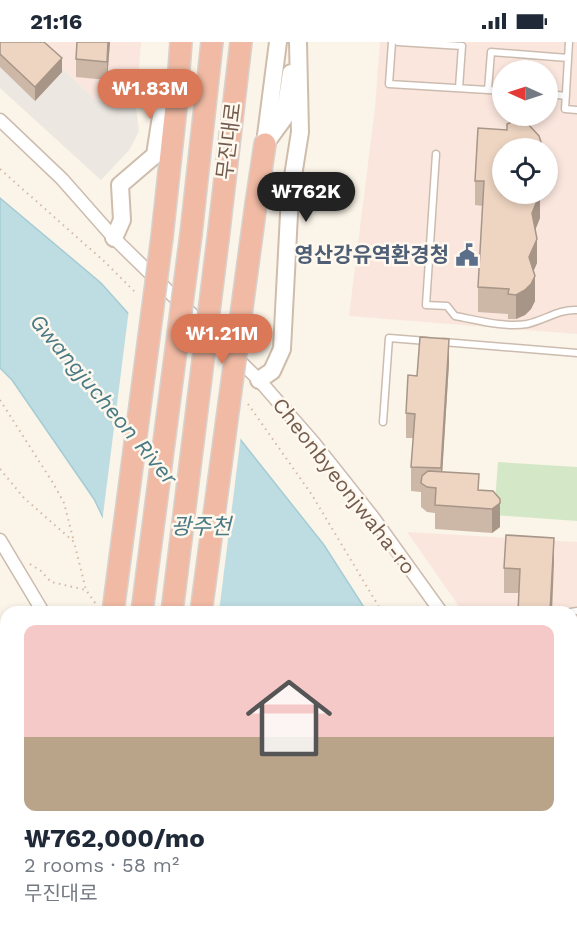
<!DOCTYPE html>
<meta charset="utf-8">
<style>
:root{--surface:#fff;--page:#f6f6f7;--text:#1f2937;--muted:#747a83;--line:#e0e1e3;--accent:#db7857}
body{margin:0;font-family:"Work Sans","Noto Sans KR",sans-serif;background:var(--page);color:var(--text);height:100vh;display:flex;flex-direction:column;font-size:22px;white-space:nowrap}
*{box-sizing:border-box;margin:0}
p{font-size:20px;color:var(--muted)}
.icon{flex:none;width:33px;height:33px;fill:none;stroke:currentColor;stroke-width:2;stroke-linecap:round;stroke-linejoin:round}
.map{position:relative;flex:1;overflow:hidden}
.sheet{position:absolute;left:0px;top:564px;width:578px;height:330px;display:flex;flex-direction:column;background:var(--surface);border-radius:18px 18px 0 0;box-shadow:0 3px 9px #0003}
.sheet>*{flex:none}
.needle{width:39px;rotate:273deg}
.tools{position:absolute;left:492px;top:18px;display:grid;gap:12px}
.tools a{display:grid;place-items:center;width:66px;height:66px;border-radius:50%;background:var(--surface);box-shadow:0 3px 9px #0003;font-size:30px}
.price{position:absolute;translate:-50% -51px;padding:0 14px;border-radius:21px;background:var(--accent);color:#fff;font-size:20px;line-height:39px;filter:drop-shadow(0 2px 3px #0008)}
.price::after{content:'';position:absolute;left:50%;top:36px;width:18px;height:14px;margin-left:-9px;background:inherit;clip-path:polygon(0 0,100% 0,50% 100%)}
.price.active{background:#222;color:#fff}
ul{padding:0;list-style:none}
li{display:grid;align-content:center;gap:12px;height:318px;padding:0 24px}
li+li{border-top:2px solid var(--line)}
li span{display:grid;place-items:center;height:186px;border-radius:12px;color:#555}
li>.icon{margin-inline-start:auto}
span .icon{width:108px;height:108px;fill:#fffc;stroke-width:1}
li b{font-size:26px}
.status{display:flex;justify-content:space-between;align-items:center;height:42px;padding:0 30px;background:var(--surface);direction:ltr}
.status svg{height:16px;fill:currentColor}
.map>svg:first-child{display:block}
.commercial{fill:#fae6dd;fill-rule:evenodd}
.industrial{fill:#ece7e1}
.green{fill:#d4e8c7}
.water{fill:#bedde3;stroke:#a5ccd4;stroke-width:1.5}
.pier{fill:#fbf4e8}
.lines{fill:none;stroke-linecap:round;stroke-linejoin:round}
.lane-casing{stroke:#ccbcaf;stroke-width:9}
.street-casing{stroke:#ccbcaf;stroke-width:15}
.secondary-casing{stroke:#cfbdac;stroke-width:20}
.highway-casing{stroke:#d8d1cd;stroke-width:24}
.path{stroke:#d3b8a5;stroke-width:2;stroke-dasharray:1.5 4.5;stroke-linecap:butt}
.lane{stroke:#fff;stroke-width:6}
.street{stroke:#fff;stroke-width:12}
.secondary{stroke:#fff;stroke-width:16}
.highway{stroke:#f0baa4;stroke-width:21}
.highway-bridge-casing{stroke:#d8d1cd;stroke-width:24;stroke-linecap:butt}
.highway-bridge{stroke:#f0baa4;stroke-width:21}
.wall{fill:#cdb7a7}
.shaded-wall{fill:#a79588}
.building{fill:#eed5c2;stroke:#a79588;stroke-width:1.5}
.labels{text-anchor:middle;stroke-width:5;stroke-linejoin:round;paint-order:stroke}
.street-label{font-size:21px;fill:#735c4e;stroke:#fef8ee}
.service-label{font-size:21px;font-weight:bold;fill:#4e5e75;stroke:#fef8ee;text-anchor:end}
.water-label{font-size:22px;font-style:italic;fill:#497a85;stroke:#fef8ee}
</style>
<div class="status"><b>21:16</b><svg viewBox="0 0 49 12"><path d="M0 12V9h3v3zM5 12V6h3v6zM10 12V3h3v9zM15 12V0h3v12zM26 1h20v11H26zM47 4h2v5h-2z"/></svg></div>
<div class="map">
<svg width="577" height="894" viewBox="0 0 577 894">
<rect width="100%" height="100%" fill="#fbf4e8"/>
<!-- commercial -->
<path class="commercial" d="M47,0H141L136,66L94,57L47,10Z
M380,0H577V292L349,274L375,66ZM502,28H548V74H502ZM502,106H548V152H502Z
M407,490L577,500V715L572,716V570H463Z"/>
<!-- industrial -->
<path class="industrial" d="M0,0H36L94,57L136,66L139,89L130,107L101,138L0,46Z"/>
<!-- green -->
<path class="green" d="M498,420L577,425V479L494,473Z
M577,715V835L573,836L572,716Z"/>
<!-- water -->
<path class="water" d="M0,156L101,241L236,392L324,503L367,570H149L94,457L12,338L0,326Z
M289,888H508L510,894H291Z"/>
<!-- pier -->
<path class="pier" d="M129,267L241,393L219,570H145L102,481Z"/>
<g class="lines">
<!-- lane casing -->
<g class="lane-casing">
<path id="lane" d="M392,0L389,42L488,48
M398,0L462,4L459,46
M569,0L565,67L577,68
M502,49L488,48L491,10L568,16
M548,52L566,54
M436,112L426,263L447,264L455,274C477,278 505,286 527,282C545,278 559,267 577,268
M443,300L577,311
M383,380L389,296L427,299
M571,570L577,569
M0,651L6,643"/>
</g>
<!-- street casing -->
<g class="street-casing">
<path id="street" d="M0,78L62,137L114,196L259,338L314,401L372,474L441,570
M0,498L43,570
M572,852L577,877
M51,894L52,888
M185,894L186,888"/>
</g>
<!-- secondary casing -->
<g class="secondary-casing">
<path id="secondary" d="M265,101L278,0
M265,102L284,76L291,31
M114,196L122,178L120,143L155,113L162,68
M259,338L272,329L282,307L290,153L300,90L298,0"/>
</g>
<!-- highway casing -->
<g class="highway-casing">
<path id="highway" d="M256,162L265,102
M191,192L212,0
M162,195L177,56L181,0
M218,197L241,0
M65,894L66,888
M80,894V888
M100,894L101,888
M131,894L132,888
M157,894L158,888"/>
</g>
<!-- path -->
<path class="path" d="M0,127L106,221L137,252
M0,358L53,441L64,461L74,500
M248,362L312,453L382,570
M0,427L24,456L74,500L86,548L96,562
M30,522L41,529L51,540L86,548
M267,888L270,894
M519,888L520,894
M549,888L551,894
M536,894V888"/>
<!-- lane -->
<use href="#lane" class="lane"/>
<!-- street -->
<use href="#street" class="street"/>
<!-- secondary -->
<use href="#secondary" class="secondary"/>
<!-- highway -->
<use href="#highway" class="highway"/>
<!-- highway-bridge casing -->
<g class="highway-bridge-casing">
<path id="highway-bridge" d="M113,570L162,195
M142,570L191,192
M172,570L218,197
M201,570L256,162"/>
</g>
<!-- highway-bridge -->
<use href="#highway-bridge" class="highway-bridge"/>
</g>
<!-- wall -->
<path class="wall" d="M0,0L62,30L35,59L0,25Z
M110,0L107,38L76,35V17Z
M514,79H521L529,83L539,94L541,100V106H502V152H540V176L535,188L537,197V221L533,229L535,234V259L531,267L525,273L516,277H508V272L478,270V245L483,164L475,163V139L478,86L507,88V82Z
M449,321L442,430L479,448L493,449L500,481V485L492,491L435,487V471L427,470L421,465V450L411,449V425L413,396H406V371L417,334Z
M554,520L519,551H504V526Z"/>
<!-- shaded-wall -->
<path class="shaded-wall" d="M108,0H110L107,38V20Z
M62,16V30L35,59V45Z
M540,152V176L532,196V171Z
M537,197V221L529,240V215Z
M535,234V259L531,267L525,273L516,277V253Z
M449,297V321L441,451V426Z
M500,457V485L492,491V467Z
M554,496V520L552,570H550Z"/>
<!-- building -->
<path class="building" d="M0,0H44L62,16L35,45L0,12Z
M77,0H108L107,20L76,17Z
M514,79H521L529,83L539,94L541,100L540,106H502V152H540L532,171L537,197L529,215L535,234L531,242L525,248L516,253L508,252L509,247L478,245L484,139H475L478,86L507,88V82Z
M420,295L449,297L441,426L411,425L415,372L406,371L408,333L417,334Z
M428,429L479,432L478,448L493,449L500,457V461L492,467L435,463L436,446L427,445L421,441L422,434Z
M506,493L554,496L550,570H518L520,527L504,526Z"/>
<!-- icons -->
<defs>
<g id="civic-bare" transform="scale(1.8)"><path d="M-.6-6.5H3V-4.5H.6V-3L4-1V1h2V6H-6V1h2V-1L-.6-3ZM-1.2 2.5V6h2.4V2.5Z" fill="#5c6f8a" stroke="#fef8ee" stroke-width="2.5" paint-order="stroke"/></g>
</defs>
<g fill-rule="evenodd">
<use href="#civic-bare" x="467" y="213"/>
</g>
<g class="labels">
<!-- street labels -->
<g class="street-label">
<text transform="translate(229 99) rotate(-83)" y="7">무진대로</text>
<text transform="translate(344 444) rotate(52)" y="7">Cheonbyeonjwaha-ro</text>
</g>
<!-- service labels -->
<g class="service-label">
<text x="449" y="220">영산강유역환경청</text>
</g>
<!-- water labels -->
<g class="water-label">
<text transform="translate(104 357) rotate(50)" y="8">Gwangjucheon River</text>
<text x="201" y="492">광주천</text>
</g>
</g>
</svg>
<div class="tools">
<a><svg class="needle" viewBox="-14 -14 28 28"><path d="M0-13l5 13h-10z" fill="#e53935"/><path d="M0 13l5-13h-10z" fill="#747a83"/></svg></a>
<a><svg class="icon" aria-label="locate" viewBox="0 0 24 24"><circle cx="12" cy="12" r="6"/><path d="M12 2v4M12 18v4M2 12h4M18 12h4"/></svg></a>
</div>
<b class="price" style="left:150px;top:78px">₩1.83M</b>
<b class="price active" style="left:306px;top:181px">₩762K</b>
<b class="price" style="left:222px;top:323px">₩1.21M</b>
<section class="sheet">
<ul>
<li><span style="background:linear-gradient(#f6c9c9 60%,#b9a48a 0)"><svg class="icon" aria-label="home" viewBox="0 0 24 24"><path d="M3 11l9-7 9 7M6 9v11h12V9"/></svg></span><div><b>₩762,000/mo</b><p>2 rooms · 58 m²</p><p>무진대로</p></div></li>
</ul>
</section>
</div>
